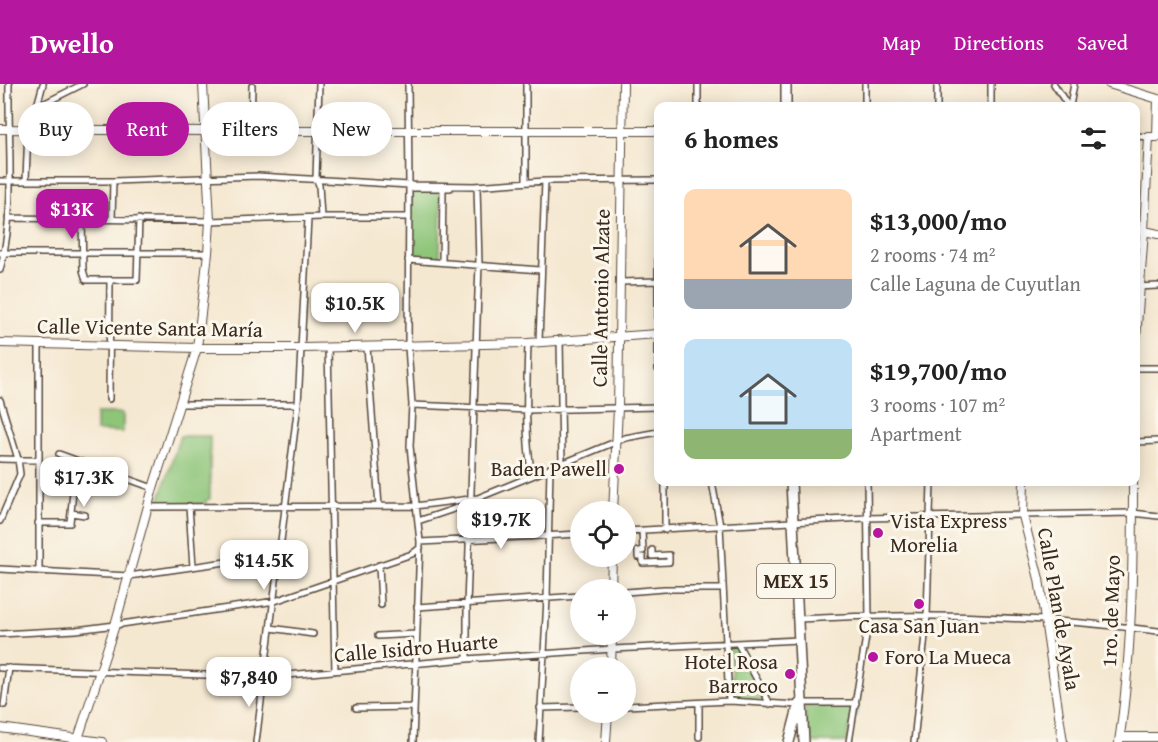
<!DOCTYPE html>
<meta charset="utf-8">
<style>
:root{--surface:#fff;--page:#f6f6f6;--text:#222;--muted:#767676;--accent:#b5179e}
body{margin:0;font-family:"Gentium Book Plus",serif;background:var(--page);color:var(--text);height:100vh;display:flex;flex-direction:column;font-size:22px;white-space:nowrap}
*{box-sizing:border-box;margin:0}
p{font-size:20px;color:var(--muted)}
.icon{flex:none;width:33px;height:33px;fill:none;stroke:currentColor;stroke-width:2;stroke-linecap:round;stroke-linejoin:round}
.map{position:relative;flex:1;overflow:hidden}
.side{position:absolute;left:654px;top:18px;width:486px;height:384px;display:flex;flex-direction:column;background:var(--surface);border-radius:12px;box-shadow:0 3px 15px #0003}
.side>*{flex:none}
.guide{position:absolute;left:18px;top:18px;width:546px;height:54px;display:flex;gap:12px}
.controls{position:absolute;left:570px;top:417px;display:grid;gap:12px}
.controls a{display:grid;place-items:center;width:66px;height:66px;border-radius:50%;background:var(--surface);box-shadow:0 3px 15px #0003;font-size:30px}
.price{position:absolute;translate:-50% -51px;padding:0 14px;border-radius:12px;background:#fff;color:#222;font-size:20px;line-height:39px;filter:drop-shadow(0 2px 3px #0008)}
.price::after{content:'';position:absolute;left:50%;top:36px;width:18px;height:14px;margin-left:-9px;background:inherit;clip-path:polygon(0 0,100% 0,50% 100%)}
.price.selected{background:var(--accent);color:#fff}
ul{padding:0;list-style:none}
li{display:flex;align-items:center;gap:18px;height:150px;padding:0 30px}
li span{display:grid;place-items:center;flex:none;width:168px;height:120px;border-radius:12px;color:#555}
li>.icon{margin-inline-start:auto}
span .icon{width:72px;height:72px;fill:#fffc;stroke-width:1}
li b{font-size:26px}
h2{display:flex;justify-content:space-between;align-items:center;height:72px;padding:0 30px;font-size:26px}
.pill{padding:0 21px;border-radius:27px;background:var(--surface);box-shadow:0 3px 15px #0003;font-size:21px;line-height:54px}
.pill.selected{background:var(--accent);color:#fff}
header{display:flex;align-items:center;gap:36px;box-sizing:border-box;height:84px;padding:0 30px;background:var(--accent);color:#fff}
header strong{font-size:28px}
nav{display:flex;gap:33px;margin-inline-start:auto;font-size:21px}
.map>svg:first-child{display:block}
.green{fill:#8dc579;stroke:#64784c;stroke-width:1.5}
.lines{fill:none;stroke-linecap:round;stroke-linejoin:round}
.stream{stroke:#5aa3d2;stroke-width:1.5}
.street-casing{stroke:#574639;stroke-width:8}
.secondary-casing{stroke:#574639;stroke-width:10}
.primary-casing{stroke:#574639;stroke-width:12}
.street{stroke:#fff;stroke-width:5}
.secondary{stroke:#fff;stroke-width:8}
.primary{stroke:#fff;stroke-width:9}
.poi-dot{fill:#b5179e;stroke:#fbf7ec;stroke-width:2}
.labels{text-anchor:middle;stroke-width:6;stroke-linejoin:round;paint-order:stroke}
.shield{fill:#fbf7ec;stroke:#75685c;stroke-width:1.5}
.shield-label{font-size:20px;font-weight:bold;fill:#3b2a1e}
.street-label{font-size:21px;fill:#3b2a1e;stroke:#fbf7ec}
.poi-label{font-size:21px;fill:#3b2a1e;stroke:#fbf7ec;text-anchor:end}
</style>
<header>
<strong>Dwello</strong>
<nav><a>Map</a><a>Directions</a><a>Saved</a></nav>
</header>
<div class="map">
<svg width="1158" height="658" viewBox="0 0 1158 658">
<rect width="100%" height="100%" fill="#fbf7ec"/>
<filter id="ink" filterUnits="userSpaceOnUse"><feTurbulence type="fractalNoise" baseFrequency=".0167" numOctaves="2"/><feDisplacementMap in="SourceGraphic" scale="12" xChannelSelector="R" yChannelSelector="G"/><feConvolveMatrix kernelMatrix="1 2 1 2 8 2 1 2 1" color-interpolation-filters="sRGB"/></filter>
<filter id="wash" filterUnits="userSpaceOnUse"><feTurbulence type="fractalNoise" baseFrequency=".008" numOctaves="4" result="noise"/><feDisplacementMap in="SourceGraphic" scale="24" xChannelSelector="R" yChannelSelector="G"/><feGaussianBlur stdDeviation="1.35" result="paint"/><feColorMatrix in="noise" values="0 0 0 0 0 0 0 0 0 0 0 0 0 0 0 0 0 1.4 0 .05"/><feComposite in="paint" operator="in"/></filter>
<g filter="url(#wash)">
<rect width="100%" height="100%" fill="#f5e8d1"/>
<!-- green -->
<path class="green" d="M412,107L441,108L440,176L411,173Z
M96,329H123V348L96,347Z
M180,352H210V415L206,416V420H158Z
M730,563H736L765,616L734,613Z
M847,621L853,625L847,658H807L805,622Z"/>
<g class="lines">
<!-- stream -->
<path class="stream" d="M856,634L860,608"/>
</g>
</g>
<g filter="url(#ink)">
<g class="lines">
<!-- street casing -->
<g class="street-casing">
<path id="street" d="M319,0L316,94L319,101L321,133
M408,0L409,101L408,262L412,321L410,362L420,458L413,658
M526,0V98
M991,0V22
M1054,0L1068,22
M698,22V0
M865,22V0
M937,22V0
M1070,22L1074,0
M37,23L83,0
M251,47L252,2
M1136,52L1149,53
M26,96L28,45L32,40L43,0
M0,97H113L258,92L409,101L477,102
M474,102L545,97L658,96
M409,104H450
M8,134L210,137L321,133H409
M82,135L83,186L86,196H137L139,135
M112,135L113,97
M0,169H208
M658,173V285
M408,176L540,186
M442,178L443,105
M0,186C16,127 8,61 9,0
M620,198L658,197
M1136,203L1158,202
M560,255L562,380
M539,257L545,97
M528,259C527,303 524,348 532,392
M328,263L335,587
M367,263L379,422
M1136,284H1158
M109,315L110,196
M0,316L18,375L20,390L0,437
M181,320H298
M412,321L527,326L658,323
M1136,358L1158,357
M59,370L153,404
M0,375L39,376
M712,398L720,442L729,617
M189,422L193,483
M148,423L415,422L478,414
M71,429L85,431
M418,437L472,419L478,414L625,354L658,348
M38,439H70L73,407
M665,446V398
M626,447L865,434L1133,429L1158,432
M642,447L643,467H638V473H643V479L669,478V471L652,472V466
M420,458L580,450
M379,481L381,521
M0,485L129,492L281,470
M39,488V260
M626,508L664,505H722
M417,523L580,512
M798,535C918,528 1038,532 1158,547
M271,544L313,550
M0,550L76,546L115,541L275,517L412,470L420,464
M378,552L416,550
M738,560L770,620
M467,575V521L479,180L477,102
M0,584L265,593L467,575L613,565L799,556
M699,619V653
M4,621L9,584
M626,622L729,617L798,621L805,619H856
M356,624L414,623
M540,624L580,623
M256,658L298,320L308,135
M539,658L547,515L550,384
M849,658L869,534L867,398
M914,658L927,532L931,398"/>
</g>
<!-- secondary casing -->
<g class="secondary-casing">
<path id="secondary" d="M1109,0L1158,15
M0,45L204,47H658
M1136,145L1158,150
M1136,255L1144,147L1149,53H1157L1158,15
M0,259L197,264H303L528,259L658,250
M1024,398L1023,432L1039,495L1063,658
M613,428L618,324L623,0
M611,506L612,472
M611,584L612,550
M0,644L102,658
M1120,653H1158
M77,658L115,541L153,404L197,264L208,169L210,137L203,0
M606,658L608,628
M1119,658C1132,572 1133,484 1133,398"/>
</g>
<!-- primary casing -->
<g class="primary-casing">
<path id="primary" d="M786,22V0
M791,398L804,658
M789,658L799,620"/>
</g>
<!-- street -->
<use href="#street" class="street"/>
<!-- secondary -->
<use href="#secondary" class="secondary"/>
<!-- primary -->
<use href="#primary" class="primary"/>
</g>
</g>
<!-- markers -->
<g class="poi-dot">
<circle cx="619" cy="385" r="6"/>
<circle cx="878" cy="449" r="6"/>
<circle cx="919" cy="520" r="6"/>
<circle cx="873" cy="573" r="6"/>
<circle cx="790" cy="590" r="6"/>
</g>
<g class="labels">
<!-- shield labels -->
<rect class="shield" x="757" y="480" width="78" height="34" rx="4.5"/>
<g class="shield-label">
<text x="796" y="504">MEX 15</text>
</g>
<!-- street labels -->
<g class="street-label">
<text transform="translate(601 214) rotate(-89)" y="7">Calle Antonio Alzate</text>
<text transform="translate(150 244) rotate(1)" y="7">Calle Vicente Santa María</text>
<text transform="translate(1059 525) rotate(80)" y="7">Calle Plan de Ayala</text>
<text transform="translate(1111 527) rotate(-88)" y="7">1ro. de Mayo</text>
<text transform="translate(416 564) rotate(-5)" y="7">Calle Isidro Huarte</text>
</g>
<!-- poi labels -->
<g class="poi-label">
<text x="607" y="392">Baden Pawell</text>
<text x="890" y="444" text-anchor="start">Vista Express<tspan x="890" dy="24">Morelia</tspan></text>
<text x="919" y="549" text-anchor="middle">Casa San Juan</text>
<text x="885" y="580" text-anchor="start">Foro La Mueca</text>
<text x="778" y="585">Hotel Rosa<tspan x="778" dy="24">Barroco</tspan></text>
</g>
</g>
</svg>
<div class="controls">
<a><svg class="icon" aria-label="locate" viewBox="0 0 24 24"><circle cx="12" cy="12" r="6"/><path d="M12 2v4M12 18v4M2 12h4M18 12h4"/></svg></a>
<a>+</a>
<a>−</a>
</div>
<b class="price selected" style="left:72px;top:156px">$13K</b>
<b class="price" style="left:355px;top:250px">$10.5K</b>
<b class="price" style="left:84px;top:424px">$17.3K</b>
<b class="price" style="left:501px;top:466px">$19.7K</b>
<b class="price" style="left:264px;top:507px">$14.5K</b>
<b class="price" style="left:249px;top:624px">$7,840</b>
<div class="guide">
<a class="pill">Buy</a>
<a class="pill selected">Rent</a>
<a class="pill">Filters</a>
<a class="pill">New</a>
</div>
<section class="side">
<h2>6 homes<svg class="icon" aria-label="filters" viewBox="0 0 24 24"><path d="M4 7h16M4 17h16"/><circle cx="9" cy="7" r="2"/><circle cx="15" cy="17" r="2"/></svg></h2>
<ul>
<li><span style="background:linear-gradient(#ffd9b3 75%,#9aa5b1 0)"><svg class="icon" aria-label="home" viewBox="0 0 24 24"><path d="M3 11l9-7 9 7M6 9v11h12V9"/></svg></span><div><b>$13,000/mo</b><p>2 rooms · 74 m²</p><p>Calle Laguna de Cuyutlan</p></div></li>
<li><span style="background:linear-gradient(#bfe0f5 75%,#8fb573 0)"><svg class="icon" aria-label="home" viewBox="0 0 24 24"><path d="M3 11l9-7 9 7M6 9v11h12V9"/></svg></span><div><b>$19,700/mo</b><p>3 rooms · 107 m²</p><p>Apartment</p></div></li>
</ul>
</section>
</div>
